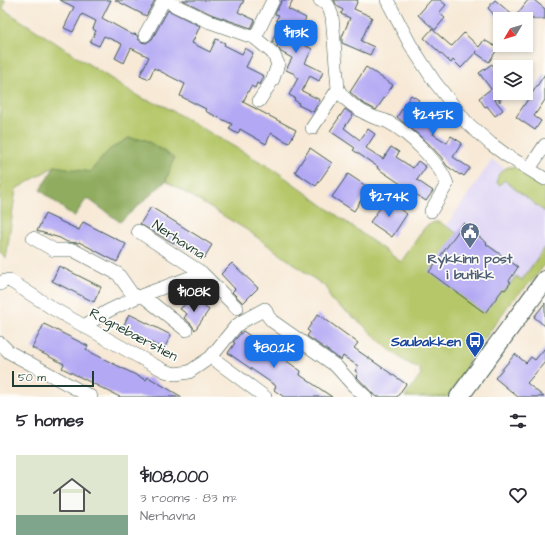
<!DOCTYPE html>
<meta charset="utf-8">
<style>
:root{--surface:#fff;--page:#f2f2f3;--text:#2b2b33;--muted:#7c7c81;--line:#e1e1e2;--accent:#1a73e8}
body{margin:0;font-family:"Architects Daughter",sans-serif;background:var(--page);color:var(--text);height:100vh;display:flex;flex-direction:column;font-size:15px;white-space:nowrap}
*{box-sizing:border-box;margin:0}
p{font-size:13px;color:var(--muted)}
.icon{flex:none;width:22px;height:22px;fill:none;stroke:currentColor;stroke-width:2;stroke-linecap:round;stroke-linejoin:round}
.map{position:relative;height:397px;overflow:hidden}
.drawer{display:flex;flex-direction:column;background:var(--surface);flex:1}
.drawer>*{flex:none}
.needle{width:26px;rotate:232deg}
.fabs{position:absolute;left:493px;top:12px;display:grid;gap:8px}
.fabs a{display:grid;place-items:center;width:40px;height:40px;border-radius:0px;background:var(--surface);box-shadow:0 2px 6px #0003;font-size:20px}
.scale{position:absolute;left:12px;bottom:10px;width:82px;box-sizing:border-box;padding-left:4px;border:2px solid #1f3d34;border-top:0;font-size:11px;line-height:14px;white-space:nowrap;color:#1f3d34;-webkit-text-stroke:3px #fdfcf7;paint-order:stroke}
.price{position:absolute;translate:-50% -34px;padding:0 9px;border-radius:8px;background:var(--accent);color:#fff;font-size:13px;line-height:26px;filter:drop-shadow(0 1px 2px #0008)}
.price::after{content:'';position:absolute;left:50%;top:24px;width:12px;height:9px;margin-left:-6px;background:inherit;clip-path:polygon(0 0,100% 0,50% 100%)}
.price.selected{background:#222;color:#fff}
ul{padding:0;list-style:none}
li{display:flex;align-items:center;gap:12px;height:100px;padding:0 16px}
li+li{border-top:1px solid var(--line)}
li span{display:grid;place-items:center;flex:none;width:112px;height:80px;border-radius:0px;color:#555}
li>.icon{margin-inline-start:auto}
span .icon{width:48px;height:48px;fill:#fffc;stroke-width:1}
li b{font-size:17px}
h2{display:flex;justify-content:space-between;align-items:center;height:48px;padding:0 16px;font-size:17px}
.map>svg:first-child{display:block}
.built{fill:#dfd5f5}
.green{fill:#b6c76a;stroke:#6a824f}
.forest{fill:#90ac5e;stroke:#587449}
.building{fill:#b3a8f4}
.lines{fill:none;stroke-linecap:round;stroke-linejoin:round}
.street-casing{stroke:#3f574c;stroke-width:14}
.secondary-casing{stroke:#3f574c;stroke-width:20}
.street{stroke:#fff;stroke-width:13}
.secondary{stroke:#fff;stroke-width:18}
.labels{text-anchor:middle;stroke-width:3.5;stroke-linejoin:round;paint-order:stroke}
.street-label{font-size:14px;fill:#1f3d34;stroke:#fdfcf7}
.service-label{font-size:14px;font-weight:bold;fill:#4e5e75;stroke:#fdfcf7}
.transit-label{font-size:14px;font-weight:bold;fill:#164399;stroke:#fdfcf7;text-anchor:end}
</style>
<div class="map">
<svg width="545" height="397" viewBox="0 0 545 397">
<rect width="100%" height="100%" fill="#fdfcf7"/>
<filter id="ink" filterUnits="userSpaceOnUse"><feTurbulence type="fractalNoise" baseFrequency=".025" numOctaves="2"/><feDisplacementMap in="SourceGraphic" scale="8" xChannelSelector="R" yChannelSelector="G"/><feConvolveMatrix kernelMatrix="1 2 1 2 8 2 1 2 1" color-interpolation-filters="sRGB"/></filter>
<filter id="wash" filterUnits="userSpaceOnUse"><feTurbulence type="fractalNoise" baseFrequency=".012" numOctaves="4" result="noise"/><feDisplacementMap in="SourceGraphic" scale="16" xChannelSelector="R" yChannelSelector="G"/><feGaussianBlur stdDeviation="0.9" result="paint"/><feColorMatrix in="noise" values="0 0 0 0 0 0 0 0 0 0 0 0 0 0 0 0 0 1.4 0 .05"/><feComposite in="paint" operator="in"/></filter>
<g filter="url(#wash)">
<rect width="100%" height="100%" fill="#f7e9d6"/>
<!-- built -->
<path class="built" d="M492,160L505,168L499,173L497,179L504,180L545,212V234L544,236L545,237V247L522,280L516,276L505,290L457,233L446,226Z"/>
<!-- green -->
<path class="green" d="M0,0H5L3,9L141,98L164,106L276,171L401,262L425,227L434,222H439L457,233L505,290L516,276L522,280L545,247V264L534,279L510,303L480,345L475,350L472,351C467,369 458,383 447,397H405L421,374L419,368L404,361L382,343L362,324L330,299L327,288L247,230L166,181L174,158L146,140L129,138L109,150L90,172L55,166L16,189L6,259L0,253Z
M509,167H514L545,185V212L504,180L500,185L497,183C496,175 502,169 509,167Z"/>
<!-- forest -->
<path class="forest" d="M129,138L146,140L174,158L166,181L120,222L87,198L74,217L40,190L55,166L90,172L109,150Z"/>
<g id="blocks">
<!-- building -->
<path class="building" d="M60,0H111L102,18L133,35L134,34L137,35L138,39L142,42L146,43L152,39L168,10L200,26L192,43L210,52L216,39L225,43L224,45L242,54L245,48L253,53L246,67L264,76L260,85L257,83L255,88L251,86L243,102L296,130L289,143L271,133L266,144L240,129L238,134L229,129L232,124L205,111L206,109L180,96L185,84L154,68L149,79L140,75L149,57L131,48L124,63L115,58L122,44L104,36L99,46L90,42L96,31L93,29L96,21L82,14L73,32L64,28L74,7Z
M115,0H155L146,16Z
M182,0H244L238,12L255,20L251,28L213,15Z
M282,0H293L288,9L306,18L295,40L312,49L305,63L323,72L319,81L310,76L302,91L320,100L313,112L298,105L299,103L294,100L295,98L289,95L298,78L295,76V74L286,70L292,58L281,52L277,46L278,44L272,41L281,23L276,20L279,15L275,14Z
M334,0H358L354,9L372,17L361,41L374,47L370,55L342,43V37L350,18L341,14L343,10L337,6Z
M431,0H440L446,5L439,13L445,18L435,30L418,15Z
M495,0L515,17L528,0H534L545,9V19H498L488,8Z
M432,29L450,45L452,46L464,33L479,47L484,40L498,48L489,62L476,53L477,51L461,68L453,60L451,63L424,38Z
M492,64L500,76V102L497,98L495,100L503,110L495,116L487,106L485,107L479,98L491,89L479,73Z
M366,67L393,85L376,110L361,102L350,92Z
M545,74V100L534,116L541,121L535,130L516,117Z
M411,95L419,100L416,105L418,107L412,115L427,125L433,115L441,120L433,134L447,143L451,136L462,143L453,157L470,168L464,176L461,174L460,175L447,166L441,157L428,143L397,117Z
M345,109L353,115L344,128L360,140L368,129L375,134L366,148L383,159L391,147L399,152L396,157L413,168L418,161L426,167L417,180L433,191L426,201L377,168L378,167L353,150L355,148L330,131Z
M310,148L332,163L316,186L295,172Z
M348,174L369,188L354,211L332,197Z
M386,200L407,214L392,237L370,222Z
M151,207L212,245L204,258L187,248L186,249L164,238L140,224Z
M45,214L79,230L83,222L126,244L117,262L79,242L78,243L67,242L60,238L37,231Z
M464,223L474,230L478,236L487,243L486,244L518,267L509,281L511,282L505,290L503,289L485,313L429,272Z
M232,263L258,288L243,303L232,292L235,289L221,274Z
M59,266L101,287L94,302L52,281Z
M192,298L209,310L195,330L191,324L184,318L187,314L180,309Z
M545,303V326L534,317Z
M129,314L171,335L164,349L122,329Z
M318,314L358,343L354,348L406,384L397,397H376L356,376L358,373L355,371L358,366L343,356L341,360L307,336L310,332L307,330Z
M44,324L88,346L86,350L146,380L148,377L182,397H120L62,368L64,364L32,348Z
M243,331L301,371L300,375L332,397H284L274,390L276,386L228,353L235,343L233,342Z
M545,348V362L527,383L544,397H518L495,378L515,354L526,363L531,357L535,360Z"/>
</g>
</g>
<g filter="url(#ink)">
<use href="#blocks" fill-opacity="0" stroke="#3f574c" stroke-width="1"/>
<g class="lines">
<!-- street casing -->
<g class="street-casing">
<path id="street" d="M167,0L176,6L210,22L255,38L273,53L278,64L273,79L259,101
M320,0L328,5L332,16L338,89C344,100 359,111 371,116C376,119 383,119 388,122C408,132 440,163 447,184L431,211
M387,0L410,44L434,81L467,123L491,144L506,155L545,179
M145,35L164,0
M255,38L273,0
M312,128L338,89
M529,169L545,145
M138,231L202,273L237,308
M33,238L54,250H73L118,274L135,298
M0,284L4,281L9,280L52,308L84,326L150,363L165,371L175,374L189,372L211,357L236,326L243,321L265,309L268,316L272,321L336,366L352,384L366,397
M143,296L186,330
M84,326L108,311L135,298L202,273
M0,343L9,352L91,397
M211,357L265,397"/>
</g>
<!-- secondary casing -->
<g class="secondary-casing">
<path id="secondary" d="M459,397L545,280"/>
</g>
<!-- street -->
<use href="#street" class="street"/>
<!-- secondary -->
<use href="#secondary" class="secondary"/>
</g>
</g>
<!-- icons -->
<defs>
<g id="civic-pin" transform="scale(1)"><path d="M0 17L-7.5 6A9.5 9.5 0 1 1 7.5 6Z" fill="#5c6f8a" stroke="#fdfcf7"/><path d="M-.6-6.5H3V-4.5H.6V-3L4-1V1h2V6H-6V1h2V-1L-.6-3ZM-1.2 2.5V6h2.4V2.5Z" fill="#fff"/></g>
<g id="bus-pin" transform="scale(1)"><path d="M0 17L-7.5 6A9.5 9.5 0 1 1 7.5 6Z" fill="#1a4fb4" stroke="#fdfcf7"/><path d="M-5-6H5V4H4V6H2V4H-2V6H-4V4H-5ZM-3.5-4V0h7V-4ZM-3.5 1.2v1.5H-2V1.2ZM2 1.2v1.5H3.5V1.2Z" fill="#fff"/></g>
</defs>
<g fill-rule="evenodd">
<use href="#civic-pin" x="470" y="232"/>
<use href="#bus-pin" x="475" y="341"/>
</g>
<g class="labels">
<!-- street labels -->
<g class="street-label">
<text transform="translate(179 239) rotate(33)" y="5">Nerhavna</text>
<text transform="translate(134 334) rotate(28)" y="5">Rognebærstien</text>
</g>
<!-- service labels -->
<g class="service-label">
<text x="470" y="263">Rykkinn post<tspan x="470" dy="16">i butikk</tspan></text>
</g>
<!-- transit labels -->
<g class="transit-label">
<text x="461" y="346">Saubakken</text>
</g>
</g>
</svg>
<div class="fabs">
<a><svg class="needle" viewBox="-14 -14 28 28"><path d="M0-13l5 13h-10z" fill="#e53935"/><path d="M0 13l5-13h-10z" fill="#7c7c81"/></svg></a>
<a><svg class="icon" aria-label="layers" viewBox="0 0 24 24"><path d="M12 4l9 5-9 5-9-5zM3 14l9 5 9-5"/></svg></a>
</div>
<div class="scale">50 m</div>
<b class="price" style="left:296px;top:54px">$113K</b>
<b class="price" style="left:433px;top:136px">$245K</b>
<b class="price" style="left:389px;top:218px">$274K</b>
<b class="price selected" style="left:194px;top:313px">$108K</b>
<b class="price" style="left:274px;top:369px">$80.2K</b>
</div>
<section class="drawer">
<h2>5 homes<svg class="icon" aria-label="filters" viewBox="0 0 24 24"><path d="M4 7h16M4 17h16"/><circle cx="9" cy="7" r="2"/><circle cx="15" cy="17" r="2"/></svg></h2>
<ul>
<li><span style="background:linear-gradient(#dfe7d0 75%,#7fa58c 0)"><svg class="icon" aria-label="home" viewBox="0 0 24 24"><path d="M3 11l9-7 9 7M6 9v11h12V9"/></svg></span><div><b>$108,000</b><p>3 rooms · 83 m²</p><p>Nerhavna</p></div><svg class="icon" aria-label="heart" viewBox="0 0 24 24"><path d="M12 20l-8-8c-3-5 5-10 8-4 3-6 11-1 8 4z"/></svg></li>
</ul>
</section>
